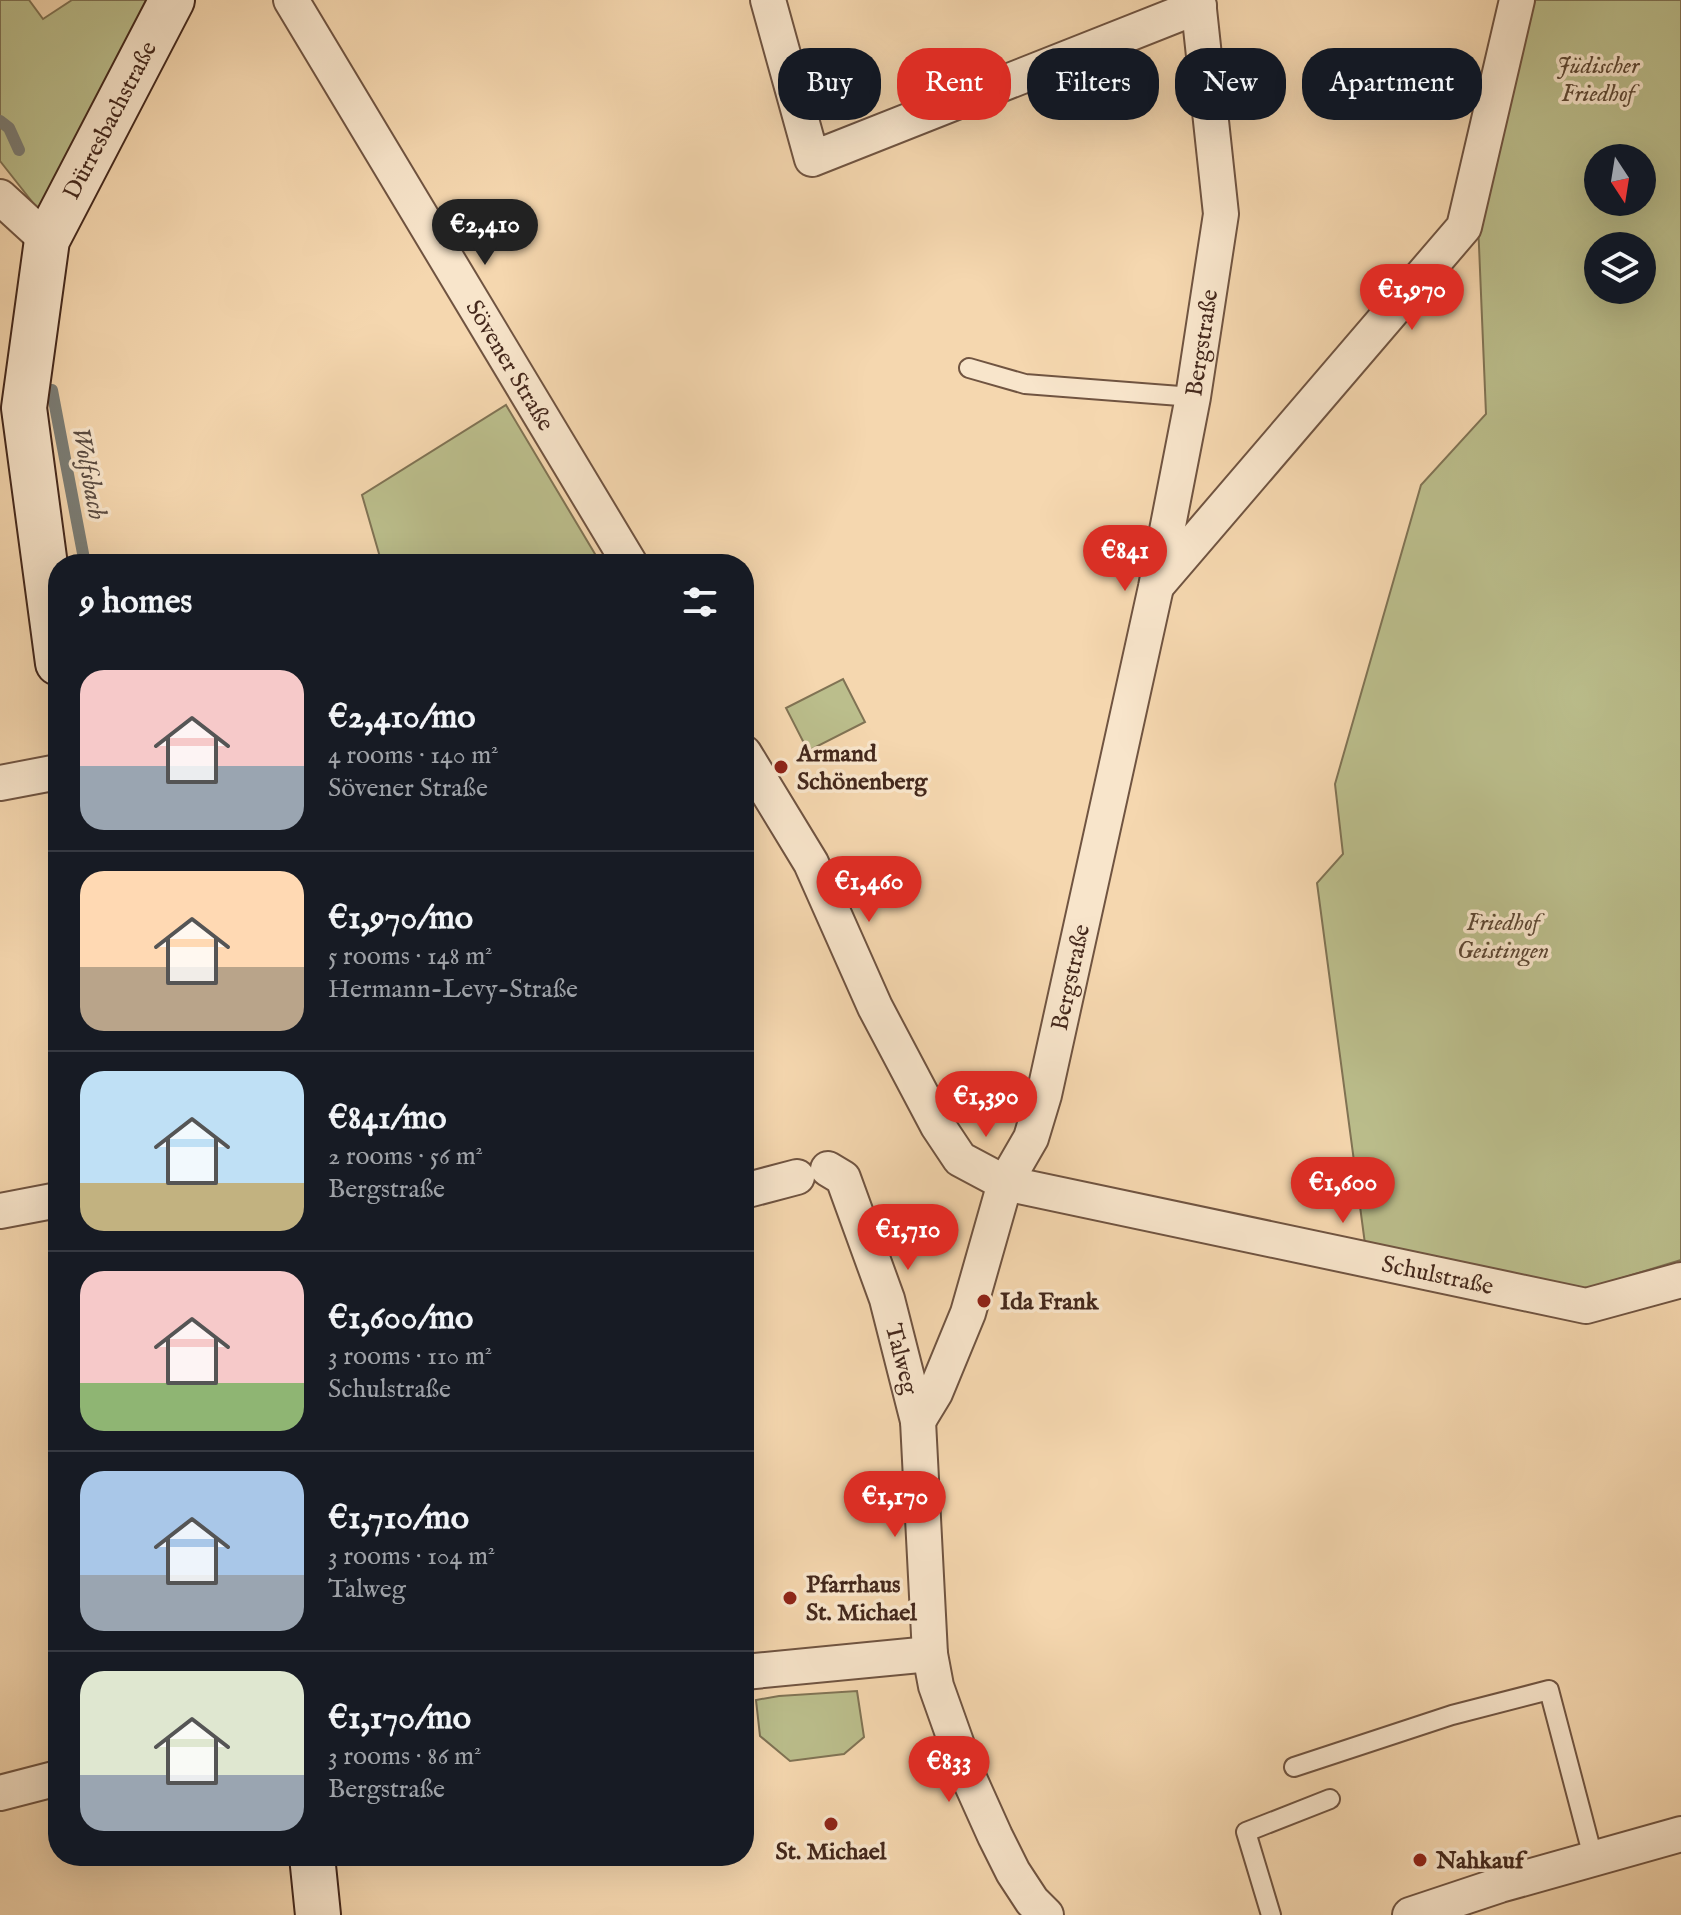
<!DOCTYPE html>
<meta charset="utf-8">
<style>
:root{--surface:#171b24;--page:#20242c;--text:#f1f3f6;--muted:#9ea1a6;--line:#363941;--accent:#d93025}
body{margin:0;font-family:"IM FELL English",serif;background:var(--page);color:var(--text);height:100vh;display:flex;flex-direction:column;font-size:30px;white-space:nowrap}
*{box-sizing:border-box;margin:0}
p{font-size:26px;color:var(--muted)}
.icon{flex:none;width:44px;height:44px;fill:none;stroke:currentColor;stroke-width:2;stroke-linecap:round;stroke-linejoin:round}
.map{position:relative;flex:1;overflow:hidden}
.side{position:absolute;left:48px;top:554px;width:706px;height:1312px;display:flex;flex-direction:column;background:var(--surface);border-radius:32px;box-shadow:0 8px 32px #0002}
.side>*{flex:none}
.top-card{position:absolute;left:778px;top:48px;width:760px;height:72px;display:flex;gap:16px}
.needle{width:52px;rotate:168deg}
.buttons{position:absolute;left:1584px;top:144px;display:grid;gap:16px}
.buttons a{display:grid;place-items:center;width:72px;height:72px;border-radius:50%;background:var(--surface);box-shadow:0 8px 32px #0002;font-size:40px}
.price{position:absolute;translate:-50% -68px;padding:0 18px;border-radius:28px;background:var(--accent);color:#fff;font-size:26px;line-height:52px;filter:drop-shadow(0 2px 4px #0008)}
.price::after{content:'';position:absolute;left:50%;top:48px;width:24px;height:18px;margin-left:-12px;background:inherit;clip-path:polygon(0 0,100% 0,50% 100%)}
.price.selected{background:#222;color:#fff}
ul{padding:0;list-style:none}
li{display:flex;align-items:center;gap:24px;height:200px;padding:0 32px}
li+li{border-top:2px solid var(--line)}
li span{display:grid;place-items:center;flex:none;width:224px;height:160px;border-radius:24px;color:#555}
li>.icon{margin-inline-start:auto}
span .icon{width:96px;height:96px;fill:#fffc;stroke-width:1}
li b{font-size:34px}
h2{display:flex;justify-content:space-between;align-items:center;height:96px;padding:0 32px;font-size:34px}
.tag{padding:0 28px;border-radius:32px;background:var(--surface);box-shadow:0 8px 32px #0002;font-size:28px;line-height:72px}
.tag.selected{background:var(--accent);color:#fff}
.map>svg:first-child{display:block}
.green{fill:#bbbe8c;stroke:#807354;stroke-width:2;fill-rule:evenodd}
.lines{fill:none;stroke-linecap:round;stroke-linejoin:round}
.stream{stroke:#7b7e77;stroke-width:12}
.lane-casing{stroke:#705441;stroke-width:22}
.street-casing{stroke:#705441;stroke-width:38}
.secondary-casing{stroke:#44281c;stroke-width:48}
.lane{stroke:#f8e5cb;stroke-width:18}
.street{stroke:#f8e5cb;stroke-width:34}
.secondary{stroke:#f8e5cb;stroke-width:44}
.poi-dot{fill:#8f2418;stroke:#f8e5cb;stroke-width:3}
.labels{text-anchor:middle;stroke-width:7;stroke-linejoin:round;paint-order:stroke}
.park-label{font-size:24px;font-style:italic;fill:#5c4632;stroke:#f8e5cb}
.street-label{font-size:24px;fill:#44281c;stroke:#f8e5cb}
.poi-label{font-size:24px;font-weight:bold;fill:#44281c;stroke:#f8e5cb;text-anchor:start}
.water-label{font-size:26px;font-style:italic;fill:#5b4c42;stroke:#f8e5cb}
</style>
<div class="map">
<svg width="1681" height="1915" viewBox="0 0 1681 1915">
<rect width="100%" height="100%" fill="#f5d7af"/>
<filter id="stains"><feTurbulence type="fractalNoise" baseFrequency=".0025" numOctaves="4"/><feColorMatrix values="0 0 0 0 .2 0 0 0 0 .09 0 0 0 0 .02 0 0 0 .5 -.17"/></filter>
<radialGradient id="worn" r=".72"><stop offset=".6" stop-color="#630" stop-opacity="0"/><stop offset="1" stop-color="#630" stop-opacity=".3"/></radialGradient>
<!-- green -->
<path class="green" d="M0,0H29L43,19L72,0H155L41,213L0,161Z
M1535,0H1681V1260L1579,1291L1365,1244L1317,883L1343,854L1335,784L1421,485L1486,414L1478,222ZM1598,158H1642V202H1598ZM1598,246H1642V290H1598Z
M506,405L601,564H382L362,495Z
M843,679L865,722L808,751L786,708Z
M857,1691L864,1737L844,1754L790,1761L760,1736L756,1700L779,1696Z"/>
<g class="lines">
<!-- stream -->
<path class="stream" d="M0,121L9,128L19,150
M52,390L85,564"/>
<!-- lane casing -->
<g class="lane-casing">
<path id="lane" d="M969,368L1025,384L1193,397
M1294,1767L1452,1715L1549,1690L1593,1857
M1271,1915L1246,1832L1330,1799"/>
</g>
<!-- street casing -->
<g class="street-casing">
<g id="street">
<path id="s1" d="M291,0L630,564"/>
<path d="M768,0L812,159L1199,6"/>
<path d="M0,197L47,240"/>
<path d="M1159,583L1464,227L1517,0"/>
<path id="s2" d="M744,753L811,863L875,1007L938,1126L960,1159L1005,1183L1586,1306L1681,1280"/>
<path d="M0,783L58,772"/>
<path id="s3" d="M828,1169L843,1178L887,1299L918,1421L930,1654L936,1686L968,1776L995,1836L1013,1872L1032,1901L1046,1915"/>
<path d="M744,1191L797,1177"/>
<path d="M0,1211L58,1200"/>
<path id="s4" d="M918,1421L935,1393L968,1313L1005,1183L1031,1138L1044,1095L1156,587L1193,397L1221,214L1198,0"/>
<path d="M744,1672L930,1654"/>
<path d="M0,1793L58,1778"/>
<path d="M1410,1915L1500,1885L1681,1834"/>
</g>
</g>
<!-- secondary casing -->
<g class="secondary-casing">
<g id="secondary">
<path id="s5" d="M58,663L24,408L47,240L172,0"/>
<path d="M312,1856L318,1915"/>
</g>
</g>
<!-- lane -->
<use href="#lane" class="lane"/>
<!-- street -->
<use href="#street" class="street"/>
<!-- secondary -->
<use href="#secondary" class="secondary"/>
</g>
<!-- markers -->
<g class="poi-dot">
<circle cx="781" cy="767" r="8"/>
<circle cx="984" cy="1301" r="8"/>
<circle cx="790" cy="1598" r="8"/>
<circle cx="831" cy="1824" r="8"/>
<circle cx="1420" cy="1860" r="8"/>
</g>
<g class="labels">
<!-- park labels -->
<g class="park-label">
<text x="1598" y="73">Jüdischer<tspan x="1598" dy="28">Friedhof</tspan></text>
<text x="1503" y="930">Friedhof<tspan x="1503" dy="28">Geistingen</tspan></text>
</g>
<!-- street labels -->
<g class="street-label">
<text dy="8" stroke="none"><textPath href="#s5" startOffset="562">Dürresbachstraße</textPath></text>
<text dy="8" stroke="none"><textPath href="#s4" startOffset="1120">Bergstraße</textPath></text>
<text dy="8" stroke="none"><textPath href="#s1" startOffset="426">Sövener Straße</textPath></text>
<text dy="8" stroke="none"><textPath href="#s4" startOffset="472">Bergstraße</textPath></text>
<text dy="8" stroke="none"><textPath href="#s2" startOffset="954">Schulstraße</textPath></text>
<text dy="8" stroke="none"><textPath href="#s3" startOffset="208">Talweg</textPath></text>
</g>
<!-- poi labels -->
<g class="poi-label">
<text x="797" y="761">Armand<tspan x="797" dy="28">Schönenberg</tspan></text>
<text x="1000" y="1309">Ida Frank</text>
<text x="806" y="1592">Pfarrhaus<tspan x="806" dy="28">St. Michael</tspan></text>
<text x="831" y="1859" text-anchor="middle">St. Michael</text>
<text x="1436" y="1868">Nahkauf</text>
</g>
<!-- water labels -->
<g class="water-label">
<text transform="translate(90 473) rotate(79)" y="9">Wolfsbach</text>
</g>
</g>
<rect width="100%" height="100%" filter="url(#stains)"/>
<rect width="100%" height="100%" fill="url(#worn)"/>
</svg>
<div class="buttons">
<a><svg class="needle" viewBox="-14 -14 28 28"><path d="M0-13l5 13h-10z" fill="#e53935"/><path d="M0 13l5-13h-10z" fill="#9ea1a6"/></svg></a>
<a><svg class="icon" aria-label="layers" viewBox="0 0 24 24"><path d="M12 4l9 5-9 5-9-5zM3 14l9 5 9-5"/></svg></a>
</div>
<b class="price selected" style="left:485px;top:267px">€2,410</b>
<b class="price" style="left:1412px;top:332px">€1,970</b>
<b class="price" style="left:1125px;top:593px">€841</b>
<b class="price" style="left:869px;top:924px">€1,460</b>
<b class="price" style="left:986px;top:1139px">€1,390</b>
<b class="price" style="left:1343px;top:1225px">€1,600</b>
<b class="price" style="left:908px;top:1272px">€1,710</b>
<b class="price" style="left:895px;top:1539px">€1,170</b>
<b class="price" style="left:949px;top:1804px">€833</b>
<div class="top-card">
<a class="tag">Buy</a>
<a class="tag selected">Rent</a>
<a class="tag">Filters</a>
<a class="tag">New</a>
<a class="tag">Apartment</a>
</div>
<section class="side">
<h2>9 homes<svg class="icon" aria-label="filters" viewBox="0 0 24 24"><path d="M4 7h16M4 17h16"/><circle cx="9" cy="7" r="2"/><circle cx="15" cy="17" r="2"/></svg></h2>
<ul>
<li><span style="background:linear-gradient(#f6c9c9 60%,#9aa5b1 0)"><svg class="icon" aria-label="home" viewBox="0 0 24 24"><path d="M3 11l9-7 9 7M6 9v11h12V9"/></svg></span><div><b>€2,410/mo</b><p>4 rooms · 140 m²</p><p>Sövener Straße</p></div></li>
<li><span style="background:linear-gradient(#ffd9b3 60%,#b9a48a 0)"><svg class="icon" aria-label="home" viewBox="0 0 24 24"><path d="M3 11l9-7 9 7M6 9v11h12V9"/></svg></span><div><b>€1,970/mo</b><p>5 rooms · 148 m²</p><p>Hermann-Levy-Straße</p></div></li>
<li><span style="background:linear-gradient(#bfe0f5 70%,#c2b280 0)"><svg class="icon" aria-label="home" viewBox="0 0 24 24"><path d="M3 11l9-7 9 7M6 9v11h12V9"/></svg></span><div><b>€841/mo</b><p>2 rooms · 56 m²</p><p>Bergstraße</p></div></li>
<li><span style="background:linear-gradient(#f6c9c9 70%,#8fb573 0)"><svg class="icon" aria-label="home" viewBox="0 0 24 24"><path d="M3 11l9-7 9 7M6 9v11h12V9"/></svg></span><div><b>€1,600/mo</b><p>3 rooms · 110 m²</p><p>Schulstraße</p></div></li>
<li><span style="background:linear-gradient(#a9c7e8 65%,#9aa5b1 0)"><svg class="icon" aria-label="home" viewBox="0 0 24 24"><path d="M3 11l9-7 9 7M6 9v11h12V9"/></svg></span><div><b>€1,710/mo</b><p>3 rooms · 104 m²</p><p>Talweg</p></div></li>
<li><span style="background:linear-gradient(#dfe7d0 65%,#9aa5b1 0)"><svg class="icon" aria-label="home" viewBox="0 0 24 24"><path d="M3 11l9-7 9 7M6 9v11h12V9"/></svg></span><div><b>€1,170/mo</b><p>3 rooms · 86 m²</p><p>Bergstraße</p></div></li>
</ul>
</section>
</div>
